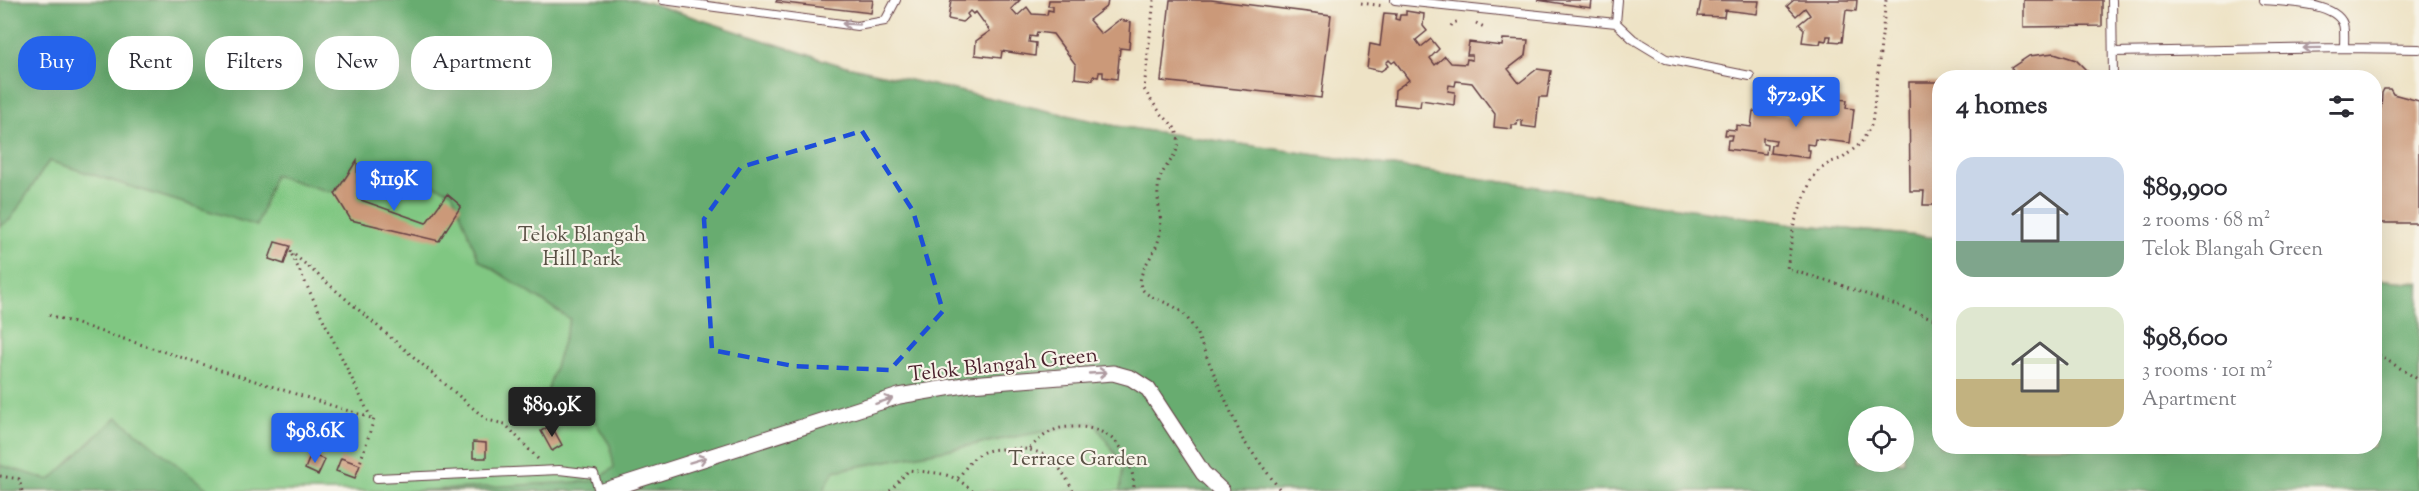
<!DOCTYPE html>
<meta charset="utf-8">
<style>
:root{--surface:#fff;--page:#f2f2f3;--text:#2b2b33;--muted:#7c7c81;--accent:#2563eb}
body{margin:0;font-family:"Sorts Mill Goudy",serif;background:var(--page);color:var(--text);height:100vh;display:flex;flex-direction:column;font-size:22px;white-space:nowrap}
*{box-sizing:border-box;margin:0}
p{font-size:20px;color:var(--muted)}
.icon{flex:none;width:33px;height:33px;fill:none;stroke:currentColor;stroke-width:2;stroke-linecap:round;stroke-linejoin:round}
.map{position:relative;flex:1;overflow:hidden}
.details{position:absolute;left:1932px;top:70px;width:450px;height:384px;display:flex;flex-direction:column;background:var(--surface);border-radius:24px;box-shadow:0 6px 24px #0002}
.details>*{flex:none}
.top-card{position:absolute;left:18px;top:36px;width:570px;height:54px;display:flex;gap:12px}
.buttons{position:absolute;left:1848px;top:406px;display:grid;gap:12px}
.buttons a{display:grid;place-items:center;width:66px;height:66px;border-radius:50%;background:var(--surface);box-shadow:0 6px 24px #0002;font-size:30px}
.price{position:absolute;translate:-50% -51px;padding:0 14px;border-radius:6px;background:var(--accent);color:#fff;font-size:20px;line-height:39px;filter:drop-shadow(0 2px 3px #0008)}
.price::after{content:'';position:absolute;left:50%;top:36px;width:18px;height:14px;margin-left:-9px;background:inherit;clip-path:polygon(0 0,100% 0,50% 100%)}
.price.active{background:#222;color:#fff}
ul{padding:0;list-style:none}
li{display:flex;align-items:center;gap:18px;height:150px;padding:0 24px}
li span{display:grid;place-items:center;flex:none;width:168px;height:120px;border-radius:18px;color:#555}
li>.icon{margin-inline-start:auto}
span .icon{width:72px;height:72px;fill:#fffc;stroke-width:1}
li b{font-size:26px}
h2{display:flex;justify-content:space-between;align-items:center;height:72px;padding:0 24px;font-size:26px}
.tag{padding:0 21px;border-radius:24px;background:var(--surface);box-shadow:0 6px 24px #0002;font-size:21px;line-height:54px}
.tag.active{background:var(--accent);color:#fff}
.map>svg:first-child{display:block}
.green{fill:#80c782;stroke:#657356;stroke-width:1.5;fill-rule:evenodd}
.forest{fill:#68ac70;stroke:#59664e;stroke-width:1.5;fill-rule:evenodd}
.building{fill:#cb9979}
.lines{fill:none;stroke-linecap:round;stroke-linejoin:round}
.service-casing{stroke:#633c42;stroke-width:10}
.minor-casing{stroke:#633c42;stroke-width:17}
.path{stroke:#633c42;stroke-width:3;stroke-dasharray:1.5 4.5;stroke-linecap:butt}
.service{stroke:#fff;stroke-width:8}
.minor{stroke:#fff;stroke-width:15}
.oneway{stroke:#ae9aa0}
.marked{fill:none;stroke:#1d4ed8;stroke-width:4.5;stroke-dasharray:12 8;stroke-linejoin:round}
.labels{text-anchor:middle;stroke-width:4.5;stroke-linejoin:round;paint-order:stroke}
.park-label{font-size:21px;fill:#5a5145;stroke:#f7f3e8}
.street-label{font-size:21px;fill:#4a1f2b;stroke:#f7f3e8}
</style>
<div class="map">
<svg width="2419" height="491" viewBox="0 0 2419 491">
<rect width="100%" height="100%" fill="#f7f3e8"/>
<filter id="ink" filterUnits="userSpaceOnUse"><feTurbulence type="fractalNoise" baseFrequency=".0167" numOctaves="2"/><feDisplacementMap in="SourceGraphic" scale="12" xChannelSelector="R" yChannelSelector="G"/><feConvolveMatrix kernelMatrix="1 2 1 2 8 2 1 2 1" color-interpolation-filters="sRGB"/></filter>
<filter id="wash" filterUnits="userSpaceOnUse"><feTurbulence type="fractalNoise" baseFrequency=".008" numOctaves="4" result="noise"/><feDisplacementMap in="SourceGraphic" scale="24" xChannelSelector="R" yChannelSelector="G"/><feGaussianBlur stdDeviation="1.35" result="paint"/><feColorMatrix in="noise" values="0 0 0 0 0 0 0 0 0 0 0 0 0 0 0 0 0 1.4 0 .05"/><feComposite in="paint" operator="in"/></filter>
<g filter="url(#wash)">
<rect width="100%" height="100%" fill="#eee3c6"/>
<!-- green -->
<path class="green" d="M0,0H635L650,3L833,63L1116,126L1794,224L1939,238L1940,447H2374L2375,279L2419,283V491H0ZM1858,417H1904V462H1858Z"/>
<!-- forest -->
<path class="forest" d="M0,0H635L650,3L833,63L1116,126L1794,224L1939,238L1940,447H2374L2375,279L2419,283V491H1120L1123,466L1094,422L834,471L823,491H412L596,481L614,467L610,445L592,417L544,402L570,319L479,260L452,192L381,165L330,192L274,175L257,226L49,161L10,220L0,226ZM1858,417H1904V462H1858Z
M117,417L210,491H0V465L50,480Z"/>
<g id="blocks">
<!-- building -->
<path class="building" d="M777,0H873L871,13L776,2Z
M951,0H1020L1011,9L1017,16L1027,7L1032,14L1047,15L1048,10L1053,11V6H1048L1049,0H1108L1107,6L1089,20L1101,34L1119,20L1131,22L1129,49L1120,48L1117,79L1103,77V72H1099L1098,77L1093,76V80L1075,78L1076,65L1053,34L1037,32L1036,37L1030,36L1029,42L1036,43L1035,56L1002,51L1001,58L975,55L976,41L990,31L976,12L973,14L970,11L967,14L969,17L962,22L948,19Z
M1170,0H1211L1331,15L1321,98L1161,81Z
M1537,0H1592L1591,8Z
M1701,0L1759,1L1757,14L1725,10L1724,17L1698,16Z
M1794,0H1857L1856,11L1846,10L1842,42L1830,41L1831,36H1827L1826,41L1821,40L1820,44L1802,42L1804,29L1799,24L1810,15L1805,8L1796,16L1787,6Z
M2024,0H2102V26L2024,27Z
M1406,11L1424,14L1423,26L1427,31L1416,40L1421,47L1431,39L1439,49L1430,58L1435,65L1445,56L1451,63L1466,64L1467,59L1472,60V55H1467L1469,42L1502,46L1503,39L1528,40L1526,55L1508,69L1519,83L1537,69L1551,71L1547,97H1539L1536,128L1522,126V121L1518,120L1517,125H1512V129L1494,127L1495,114L1472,83L1456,81L1455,86L1449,85L1448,91L1455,92L1454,105L1421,100L1420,107L1394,104L1395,90L1409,80L1395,61L1392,63L1389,60L1386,63L1388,66L1381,71L1367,68L1370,44L1380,46L1384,13L1396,14L1395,19L1399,20L1400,15H1406Z
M2054,53L2076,60L2094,78H2018L2011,68L2029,56Z
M1909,82H1940V205H1923L1924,191H1910Z
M2384,89H2390L2393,94L2419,101V223H2374V107H2381L2382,93Z
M1804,93H1810L1809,98H1815V96L1847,100L1846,108L1854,109L1850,143L1815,139L1814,145L1807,144V150H1810L1809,158L1770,153L1771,145H1775L1776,140L1763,138V144L1767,145L1766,154L1727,149L1728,140H1731L1732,135H1725L1726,129L1736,130V125L1751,127L1753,111L1797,116L1798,102L1803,103Z
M357,160L358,199L426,223L447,194L461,206L439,241L351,220L335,194Z
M275,242L290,246L284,264L269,259Z
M551,425L562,445L552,451L541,431Z
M473,442L486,443V458H473Z
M311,454L325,460L318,475L305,469Z
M341,458L360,465L355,478L336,471Z"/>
</g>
</g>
<g filter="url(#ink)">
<use href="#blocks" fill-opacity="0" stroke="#633c42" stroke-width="1.5"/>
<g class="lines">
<!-- service casing -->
<g class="service-casing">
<path id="service" d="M663,0L857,26L885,21L896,0
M1395,0L1616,23L1633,39L1666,59L1750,76
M2112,0L2113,78
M1616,23L1618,0
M2344,48L2419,49
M2113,52L2344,48C2344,41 2345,30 2343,24C2335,2 2284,2 2264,0
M377,478L559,470L594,474L599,491"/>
</g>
<!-- minor casing -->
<g class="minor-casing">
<path id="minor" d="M603,491L899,396L970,384L1113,373L1131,378L1148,389L1203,473L1222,491"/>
</g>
<!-- path -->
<path class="path" d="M1154,0L1144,89C1149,97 1154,105 1160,112C1167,121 1176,125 1178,137C1181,156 1163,164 1159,182C1154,206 1168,223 1155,249C1150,259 1137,275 1141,287C1146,298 1166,301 1176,308C1185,313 1191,323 1196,332L1243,440L1281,491
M1886,0L1872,124L1861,143L1843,158L1831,162L1819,170L1811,180L1794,224L1787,269L1835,283L1940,321
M1361,3L1384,6
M1476,23L1486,28
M1451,26L1453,23L1460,21
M49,315L374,419L360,463
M2374,352L2419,380
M371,418L290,251L487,420L505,424L538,459
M1030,448C1038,440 1046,433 1057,429C1062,427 1069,427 1075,427C1113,426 1134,455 1134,491
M0,476L19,479L22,491
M958,478C964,471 971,458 980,454C988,449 998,449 1007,449C1042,446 1058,460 1073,491
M890,491L909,470C939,474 948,470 973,491"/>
<!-- service -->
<use href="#service" class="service"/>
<!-- minor -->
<use href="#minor" class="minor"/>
</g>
<!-- one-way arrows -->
<defs><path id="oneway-shaft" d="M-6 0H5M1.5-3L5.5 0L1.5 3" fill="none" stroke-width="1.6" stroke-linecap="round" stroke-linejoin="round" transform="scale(1.5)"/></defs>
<g class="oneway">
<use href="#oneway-shaft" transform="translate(851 24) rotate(-177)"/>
<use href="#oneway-shaft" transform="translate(2312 48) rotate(179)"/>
<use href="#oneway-shaft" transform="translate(1098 373) rotate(-3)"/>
<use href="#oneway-shaft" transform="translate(884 401) rotate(-18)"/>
<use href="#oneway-shaft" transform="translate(698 460) rotate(-17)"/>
</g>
</g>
<!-- marked area -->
<path class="marked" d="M862,131L913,211L943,311L890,370L793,366L712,350L704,219L741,167Z"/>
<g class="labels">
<!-- park labels -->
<g class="park-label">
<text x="582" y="241">Telok Blangah<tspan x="582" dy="24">Hill Park</tspan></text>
<text x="1078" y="465">Terrace Garden</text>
</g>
<!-- street labels -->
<g class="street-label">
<text transform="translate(1003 364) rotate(-6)" y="7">Telok Blangah Green</text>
</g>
</g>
</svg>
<div class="buttons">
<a><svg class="icon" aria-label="locate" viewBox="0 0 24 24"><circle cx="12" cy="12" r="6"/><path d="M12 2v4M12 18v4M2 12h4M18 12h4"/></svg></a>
</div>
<b class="price" style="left:1796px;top:128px">$72.9K</b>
<b class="price" style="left:394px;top:212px">$119K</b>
<b class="price active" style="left:552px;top:438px">$89.9K</b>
<b class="price" style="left:315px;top:464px">$98.6K</b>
<div class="top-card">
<a class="tag active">Buy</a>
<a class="tag">Rent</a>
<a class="tag">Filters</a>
<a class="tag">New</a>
<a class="tag">Apartment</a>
</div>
<section class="details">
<h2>4 homes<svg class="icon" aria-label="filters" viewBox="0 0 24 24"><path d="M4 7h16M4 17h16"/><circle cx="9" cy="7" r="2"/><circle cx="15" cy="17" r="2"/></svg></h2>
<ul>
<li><span style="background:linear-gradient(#c9d6e8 70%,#7fa58c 0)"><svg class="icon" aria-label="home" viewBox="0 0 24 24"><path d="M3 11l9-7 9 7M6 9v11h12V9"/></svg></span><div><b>$89,900</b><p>2 rooms · 68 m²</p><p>Telok Blangah Green</p></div></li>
<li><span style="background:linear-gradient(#dfe7d0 60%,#c2b280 0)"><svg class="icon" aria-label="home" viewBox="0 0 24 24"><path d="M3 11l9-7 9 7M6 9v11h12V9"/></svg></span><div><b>$98,600</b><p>3 rooms · 101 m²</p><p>Apartment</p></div></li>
</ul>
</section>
</div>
